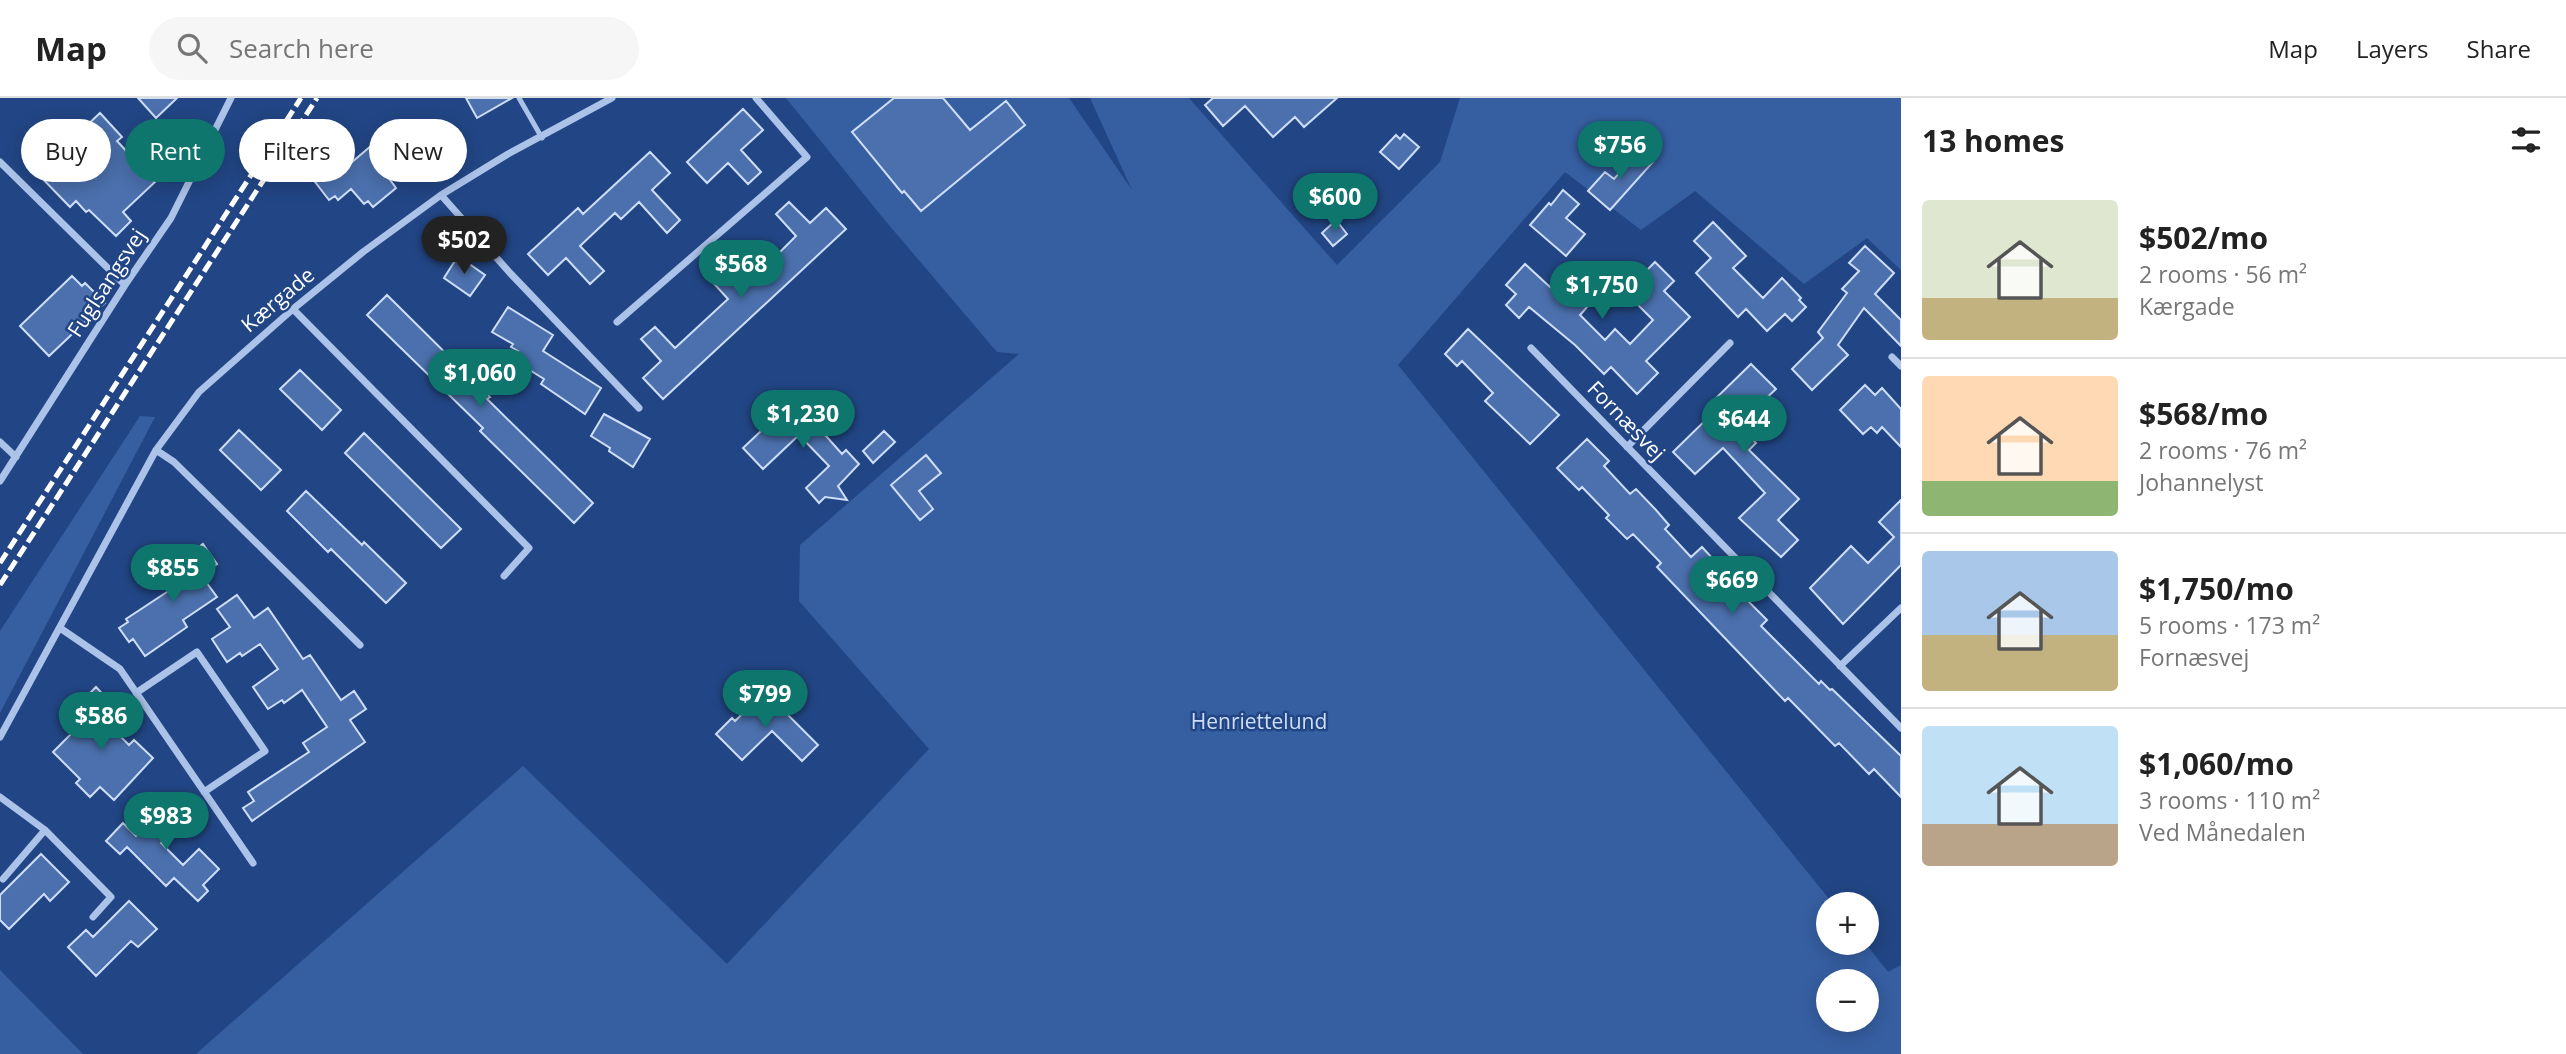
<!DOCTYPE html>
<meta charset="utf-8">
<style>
:root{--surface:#fff;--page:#f6f6f6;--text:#222;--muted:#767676;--line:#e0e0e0;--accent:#0f766e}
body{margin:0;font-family:"Open Sans",sans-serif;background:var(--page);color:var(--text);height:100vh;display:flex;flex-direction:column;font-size:26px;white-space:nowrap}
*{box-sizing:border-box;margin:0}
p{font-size:23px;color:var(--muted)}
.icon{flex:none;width:38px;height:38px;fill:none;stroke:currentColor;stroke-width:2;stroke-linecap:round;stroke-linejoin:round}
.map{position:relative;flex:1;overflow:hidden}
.drawer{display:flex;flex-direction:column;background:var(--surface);width:665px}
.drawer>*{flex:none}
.banner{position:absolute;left:21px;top:21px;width:665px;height:63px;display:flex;gap:14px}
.tools{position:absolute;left:1816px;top:794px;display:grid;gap:14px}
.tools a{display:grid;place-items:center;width:63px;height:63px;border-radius:50%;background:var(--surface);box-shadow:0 4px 18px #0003;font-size:35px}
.price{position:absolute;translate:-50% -60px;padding:0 16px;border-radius:24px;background:var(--accent);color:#fff;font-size:23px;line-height:46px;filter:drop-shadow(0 2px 4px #0008)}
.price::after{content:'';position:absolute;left:50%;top:42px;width:21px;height:16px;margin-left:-10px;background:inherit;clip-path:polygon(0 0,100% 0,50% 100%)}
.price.selected{background:#222;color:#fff}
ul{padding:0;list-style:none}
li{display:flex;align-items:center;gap:21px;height:175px;padding:0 21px}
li+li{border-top:2px solid var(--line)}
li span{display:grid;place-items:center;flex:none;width:196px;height:140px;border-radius:7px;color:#555}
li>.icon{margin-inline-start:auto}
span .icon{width:84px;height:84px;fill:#fffc;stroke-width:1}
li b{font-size:30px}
h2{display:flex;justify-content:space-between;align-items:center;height:84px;padding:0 21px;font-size:30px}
.pill{padding:0 24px;border-radius:32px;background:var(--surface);box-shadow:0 4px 18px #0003;font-size:24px;line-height:63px}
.pill.selected{background:var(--accent);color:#fff}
header{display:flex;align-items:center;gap:42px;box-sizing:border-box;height:98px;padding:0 35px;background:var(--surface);border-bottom:2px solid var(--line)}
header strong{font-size:33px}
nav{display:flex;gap:38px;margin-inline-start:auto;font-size:24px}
.search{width:490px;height:63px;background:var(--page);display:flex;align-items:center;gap:18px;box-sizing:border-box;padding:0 24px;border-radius:38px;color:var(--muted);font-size:26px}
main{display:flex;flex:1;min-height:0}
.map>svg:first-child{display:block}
.green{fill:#365fa2;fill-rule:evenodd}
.building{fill:#4b70ad;stroke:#cfdef7;stroke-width:2}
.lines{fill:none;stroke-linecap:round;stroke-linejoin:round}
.lane{stroke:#abc2e9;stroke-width:5}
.street{stroke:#abc2e9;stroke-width:7}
.rail{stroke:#fff;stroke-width:5;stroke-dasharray:12 5;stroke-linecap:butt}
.labels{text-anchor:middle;stroke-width:5;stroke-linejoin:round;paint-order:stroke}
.street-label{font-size:21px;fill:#fff;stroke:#224685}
.park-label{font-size:21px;fill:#cfdef7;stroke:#224685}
</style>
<header>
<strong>Map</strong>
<div class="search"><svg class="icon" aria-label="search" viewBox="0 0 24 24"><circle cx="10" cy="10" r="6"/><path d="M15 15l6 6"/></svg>Search here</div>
<nav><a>Map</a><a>Layers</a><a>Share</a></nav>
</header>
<main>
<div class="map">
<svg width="1901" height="956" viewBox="0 0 1901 956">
<rect width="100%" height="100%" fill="#224685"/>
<!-- green -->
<path class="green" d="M786,0H1069L1132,92L1090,0H1189L1337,167L1440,64L1460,0H1901V172L1867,140L1804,186L1695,93L1641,132L1565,74L1398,267L1834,807H1829V845H1865L1888,874L1901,867V956H196L523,668L727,866L929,651L799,503L800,447L1019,256L997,254L883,120ZM1829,884H1867V922H1829Z
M140,318L155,319L0,615V533Z
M0,872L83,956H0Z"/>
<!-- building -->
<path class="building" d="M138,0H177L156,20Z
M466,0H512L477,20Z
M894,0H943L970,32L1006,3L1025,27L921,113L904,93L902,95L852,34Z
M1213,0H1337L1304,29L1295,19L1273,39L1245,8L1223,28L1205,7Z
M743,11L763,32L741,52L761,74L748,86L728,65L707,85L687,64Z
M100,15L122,39L117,43L155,84L123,114L131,123L116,138L89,112L86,114L76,103L70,109L36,74L57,54L63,60L88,37L83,31Z
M1404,36L1419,49L1399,71L1380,54L1396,37L1400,41Z
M371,48L393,75L388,79L396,90L373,109L368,103L364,106L351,91L338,102L335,98L329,102L312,80L331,65L339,75Z
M1639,53L1653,64L1610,112L1588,93L1605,74L1614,81Z
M650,54L670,75L652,92L680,122L667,135L639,104L621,121L615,115L580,148L604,173L590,186L566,160L548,177L528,156L578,110L583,116Z
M1563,92L1579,106L1566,120L1585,136L1566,158L1530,127L1549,105L1551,107Z
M789,104L810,125L826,110L846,131L663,301L643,280L661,263L641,241L655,229L675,250L728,201L708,179L722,167L742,188L779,155L796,138L776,116Z
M1336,122L1347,136L1333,148L1322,135Z
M1713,124L1746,158L1733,170L1763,200L1782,180L1801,200L1799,202L1806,209L1792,223L1785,216L1767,233L1746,211L1738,219L1696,175L1711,160L1694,143Z
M1865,148L1894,175L1875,196L1901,222V248L1864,210L1838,247L1848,257L1812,292L1792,271L1823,240L1818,234L1847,195L1842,191L1859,173L1849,165Z
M458,158L485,177L470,198L444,180Z
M1655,164L1674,183L1664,193L1690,219L1646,263L1658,275L1637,296L1611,269L1604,276L1575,247L1529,209L1519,220L1506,207L1516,196L1506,187L1525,166L1550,189L1564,173L1595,200L1580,217L1605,242L1615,231L1630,246L1653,222L1635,204L1650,188L1640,179Z
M72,178L82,188L85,185L105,205L49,258L20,228Z
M387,197L490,299L487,301L593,405L574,425L480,333L483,330L367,217Z
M508,209L553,237L543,253L601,290L585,316L541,286L544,281L512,261L518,253L511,249L513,246L492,234Z
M1468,231L1559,317L1530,346L1485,303L1493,295L1462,263L1457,268L1445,256Z
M1751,266L1776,291L1760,306L1763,309L1742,330L1756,345L1749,352L1799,401L1778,422L1798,442L1781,459L1739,420L1765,395L1723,350L1695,376L1673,354L1718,310L1712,304Z
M300,272L341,312L322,332L280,291Z
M1865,287L1875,297L1882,290L1901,311V349L1882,329L1877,335L1871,329L1863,336L1840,312Z
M794,302L842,356L846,352L859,366L838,388L847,402L825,399L819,405L806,390L829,368L799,337L763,371L743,350Z
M604,316L650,341L633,369L609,353L610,350L591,338Z
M239,332L281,372L261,392L220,352Z
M884,333L895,344L873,365L863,353Z
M364,335L461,431L441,450L345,355Z
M1587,341L1609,363L1604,368L1630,396L1636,391L1656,412L1669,427L1665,431L1691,459L1702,449L1714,462L1701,475L1725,499L1734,489L1767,522L1761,528L1819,586L1821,583L1830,592L1832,591L1901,658V699L1874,671L1869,676L1839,645L1835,648L1788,600L1785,603L1657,469L1661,465L1633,436L1627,441L1606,420L1609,417L1582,389L1579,392L1557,370Z
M926,357L941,375L919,393L933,411L920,422L891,387Z
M306,393L362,447L364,444L406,485L386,505L331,451L328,454L287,413Z
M1901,402V467L1843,526L1810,490L1851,448L1868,465L1894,439L1879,424Z
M203,446L217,466L201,477L217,499L183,522L187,529L145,558L133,541L129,544L119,530L128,524L126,521L179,486L168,470Z
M237,497L254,520L268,510L303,561L310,557L341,602L354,593L366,611L350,622L365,644L252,723L243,710L254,703L248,694L309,654L303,645L327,629L302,592L284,605L282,602L268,611L253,589L278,571L260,546L242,558L240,555L227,564L212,541L230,529L217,511Z
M96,589L109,603L97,615L129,647L134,642L153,660L114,702L100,689L90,699L76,685L80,681L53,654L89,618L78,607Z
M765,594L818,647L802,663L772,633L742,662L716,636L732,620L735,623Z
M173,701L189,717L161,745L183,767L199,751L219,771L203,787L208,793L198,803L174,780L166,788L127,749L120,756L106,743L123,725L136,738Z
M41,756L69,784L50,803L44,796L9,831L0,822V797Z
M129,803L157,831L138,849L131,843L96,878L68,849L86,832L93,839Z"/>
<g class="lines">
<!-- lane -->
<path class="lane" d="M519,0L542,40"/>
<!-- street -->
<path class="street" d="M0,64L125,187
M441,97L510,175L639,310
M293,211L529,450L504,478
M617,224L807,59L756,0
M1531,250L1901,630
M1892,259L1901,268
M0,344L16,359
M1627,349L1730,245
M156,352L174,364L360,547
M0,383L125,187L171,120L231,0
M60,530L120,571L253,765
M1840,568L1901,510
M136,595L197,554L265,653L204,694
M0,639L156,352L199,294L293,211L363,154L441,97L508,56L612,0
M0,699L45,732L111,799L93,819
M3,781L45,732"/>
<!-- rail -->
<path class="rail" d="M0,465L301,0
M0,487L317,0"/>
</g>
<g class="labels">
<!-- street labels -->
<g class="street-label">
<text transform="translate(107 185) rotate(-57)" y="7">Fuglsangsvej</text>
<text transform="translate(278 202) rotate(-40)" y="7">Kærgade</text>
<text transform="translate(1626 323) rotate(46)" y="7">Fornæsvej</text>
</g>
<!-- park labels -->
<g class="park-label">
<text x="1259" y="631">Henriettelund</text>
</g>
</g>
</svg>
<div class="tools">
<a>+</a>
<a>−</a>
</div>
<b class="price" style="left:1620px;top:83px">$756</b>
<b class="price" style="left:1335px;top:135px">$600</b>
<b class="price selected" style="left:464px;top:178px">$502</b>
<b class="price" style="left:741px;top:202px">$568</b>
<b class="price" style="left:1602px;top:223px">$1,750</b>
<b class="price" style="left:480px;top:311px">$1,060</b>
<b class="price" style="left:803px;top:352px">$1,230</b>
<b class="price" style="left:1744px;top:357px">$644</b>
<b class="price" style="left:173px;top:506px">$855</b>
<b class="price" style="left:1732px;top:518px">$669</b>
<b class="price" style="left:765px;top:632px">$799</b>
<b class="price" style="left:101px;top:654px">$586</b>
<b class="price" style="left:166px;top:754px">$983</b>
<div class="banner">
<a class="pill">Buy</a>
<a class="pill selected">Rent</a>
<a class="pill">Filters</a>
<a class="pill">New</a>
</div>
</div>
<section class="drawer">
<h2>13 homes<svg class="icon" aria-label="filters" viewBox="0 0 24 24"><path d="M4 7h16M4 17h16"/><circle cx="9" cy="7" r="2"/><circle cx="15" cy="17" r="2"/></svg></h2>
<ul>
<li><span style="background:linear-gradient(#dfe7d0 70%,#c2b280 0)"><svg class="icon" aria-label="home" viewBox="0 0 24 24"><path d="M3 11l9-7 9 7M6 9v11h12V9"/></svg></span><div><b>$502/mo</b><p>2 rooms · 56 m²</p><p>Kærgade</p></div></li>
<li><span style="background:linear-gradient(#ffd9b3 75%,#8fb573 0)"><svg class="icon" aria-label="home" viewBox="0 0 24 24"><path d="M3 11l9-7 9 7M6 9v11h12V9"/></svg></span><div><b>$568/mo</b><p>2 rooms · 76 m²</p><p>Johannelyst</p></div></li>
<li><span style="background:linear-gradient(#a9c7e8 60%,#c2b280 0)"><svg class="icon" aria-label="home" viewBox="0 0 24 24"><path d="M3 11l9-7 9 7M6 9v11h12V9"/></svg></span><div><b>$1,750/mo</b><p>5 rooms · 173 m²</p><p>Fornæsvej</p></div></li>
<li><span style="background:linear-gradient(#bfe0f5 70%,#b9a48a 0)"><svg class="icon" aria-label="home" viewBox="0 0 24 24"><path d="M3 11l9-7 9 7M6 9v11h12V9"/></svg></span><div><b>$1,060/mo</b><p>3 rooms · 110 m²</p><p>Ved Månedalen</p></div></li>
</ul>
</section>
</main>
